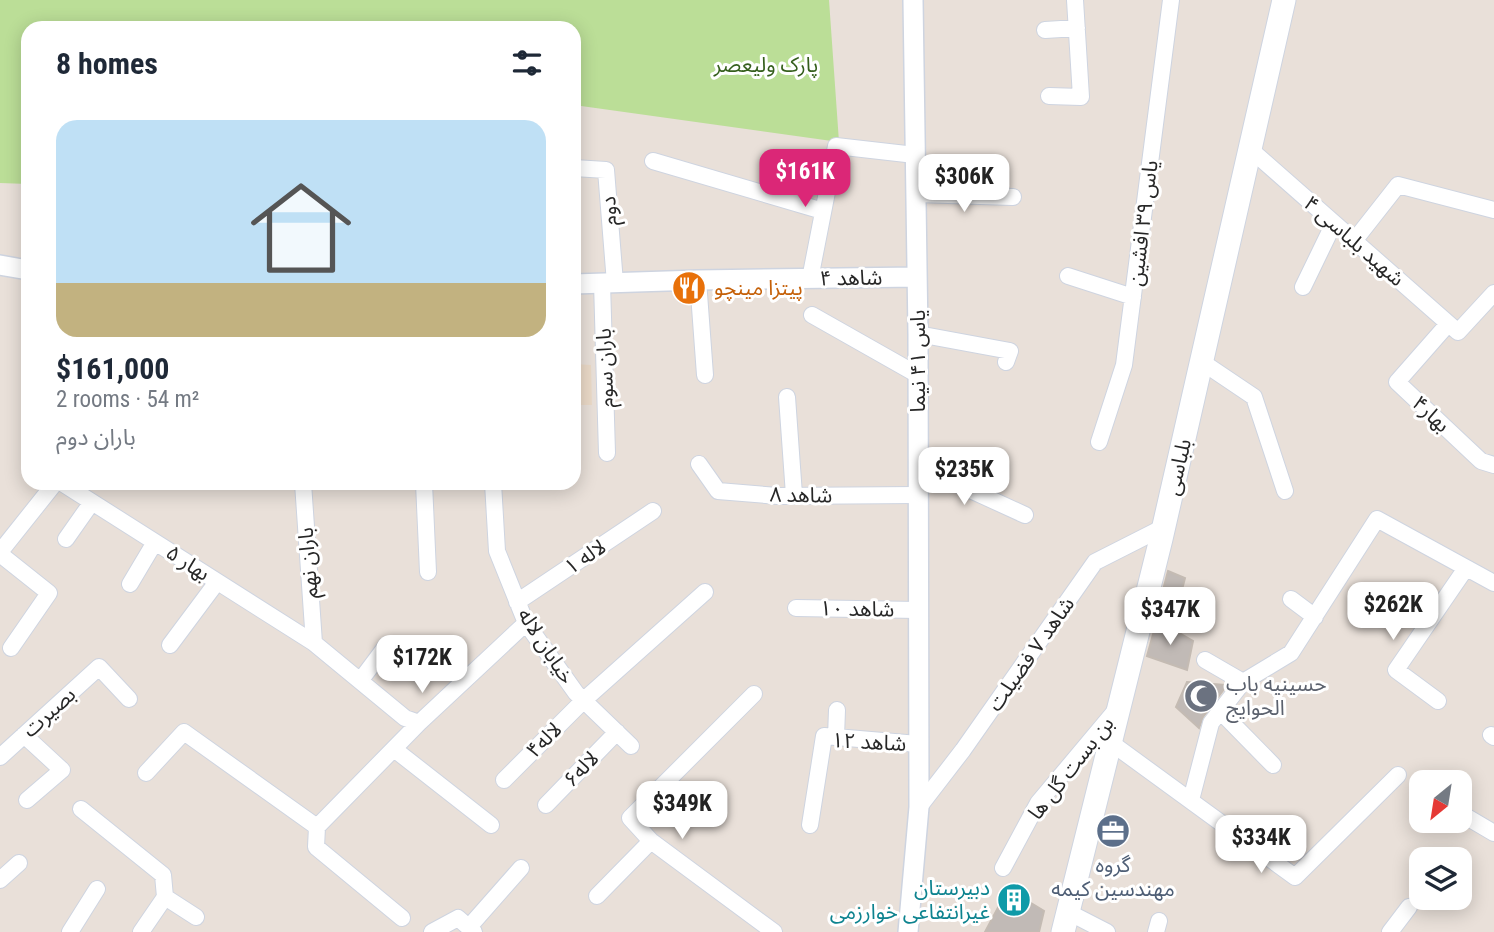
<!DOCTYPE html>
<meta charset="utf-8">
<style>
:root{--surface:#fff;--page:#f2f2f3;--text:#1f2937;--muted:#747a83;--accent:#db2777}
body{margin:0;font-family:"Roboto Condensed","Noto Sans Arabic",sans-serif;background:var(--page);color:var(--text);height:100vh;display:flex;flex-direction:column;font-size:26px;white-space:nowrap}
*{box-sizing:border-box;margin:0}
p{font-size:23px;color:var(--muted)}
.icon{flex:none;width:38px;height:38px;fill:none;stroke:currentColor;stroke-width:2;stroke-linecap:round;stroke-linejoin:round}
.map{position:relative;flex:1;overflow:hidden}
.details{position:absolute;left:21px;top:21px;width:560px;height:469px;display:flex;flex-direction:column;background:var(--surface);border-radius:21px;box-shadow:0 4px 18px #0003}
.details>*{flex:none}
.needle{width:46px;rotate:210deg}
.fabs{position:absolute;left:1409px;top:770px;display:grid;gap:14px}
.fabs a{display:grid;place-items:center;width:63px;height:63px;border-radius:14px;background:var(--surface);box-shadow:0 4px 18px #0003;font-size:35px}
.price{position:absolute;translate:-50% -60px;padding:0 16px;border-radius:14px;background:#fff;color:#222;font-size:23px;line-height:46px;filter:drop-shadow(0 2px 4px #0008)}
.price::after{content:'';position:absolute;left:50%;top:42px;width:21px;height:16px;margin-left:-10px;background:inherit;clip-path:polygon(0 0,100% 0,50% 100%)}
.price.current{background:var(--accent);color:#fff}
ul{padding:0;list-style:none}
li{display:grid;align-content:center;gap:14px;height:371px;padding:0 35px}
li span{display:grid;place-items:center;height:217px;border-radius:21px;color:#555}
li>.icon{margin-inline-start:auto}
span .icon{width:126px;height:126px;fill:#fffc;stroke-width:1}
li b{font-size:30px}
h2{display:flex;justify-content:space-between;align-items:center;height:84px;padding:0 35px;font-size:30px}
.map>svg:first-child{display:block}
.education{fill:#ebdac8}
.green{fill:#bbde97}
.building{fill:#c1bab6;stroke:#c4bbb3;stroke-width:2}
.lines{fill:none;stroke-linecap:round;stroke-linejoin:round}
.minor-casing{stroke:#ced4e0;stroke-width:18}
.tertiary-casing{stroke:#ced4e0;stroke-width:22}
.secondary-casing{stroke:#ced4e0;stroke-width:25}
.minor{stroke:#fff;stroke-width:16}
.tertiary{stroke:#fff;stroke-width:19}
.secondary{stroke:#fff;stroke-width:23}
.labels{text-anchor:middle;stroke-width:6;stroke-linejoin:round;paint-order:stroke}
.park-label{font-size:21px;fill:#355f1c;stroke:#fff}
.street-label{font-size:21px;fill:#272727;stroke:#fff}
.food-label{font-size:21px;fill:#c56008;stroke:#fff;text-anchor:start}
.worship-label{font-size:21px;fill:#5b616d;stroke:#fff;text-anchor:start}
.service-label{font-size:21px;fill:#4e5e75;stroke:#fff}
.culture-label{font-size:21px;fill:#0d838f;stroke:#fff;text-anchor:end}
</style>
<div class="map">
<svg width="1494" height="932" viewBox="0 0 1494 932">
<rect width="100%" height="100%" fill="#e9e0d9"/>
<!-- education -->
<path class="education" d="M574,364L591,365L592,405H574Z"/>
<!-- green -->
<path class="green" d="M0,0H829L839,142L574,105V28H28V184L0,183Z"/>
<!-- building -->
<path class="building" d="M1168,571L1185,578L1178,605L1161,598Z
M1157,620L1193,641L1187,670L1147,656Z
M1187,682L1227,685L1203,717L1199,728L1176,707Z
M1107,819L1124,825L1118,844L1103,838Z
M1008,889L1044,911L1039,932H985Z"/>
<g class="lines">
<!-- minor casing -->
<g class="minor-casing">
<path id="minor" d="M1045,30L1077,28
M1049,96L1081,97L1075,0
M1251,150L1458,332L1494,293
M653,161L823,211
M574,168L606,170L615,283
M916,194L1013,197
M1354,241L1398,185L1494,210
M1068,276L1133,297
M810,279L836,146L915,155
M698,280L705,375
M602,283L607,453
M1303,287L1334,223
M812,315L918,375
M1448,324L1397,382L1481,461L1494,465
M918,334L1010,351L1006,362
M1202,362L1254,397L1285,491
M787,397L794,495
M1099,442L1124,365L1171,0
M699,464L718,491L778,496L918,495
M918,466L1025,515
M62,483L314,643L405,718L419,723L526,623
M303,483L314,643
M424,483L428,572
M493,483L497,551L526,623L576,693L631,746
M66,539L92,502
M0,552L55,483
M0,554L49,593L11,648
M130,584L155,542
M1291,599L1315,617
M517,602L653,511
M796,608L918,610
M170,645L217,582
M1205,660L1243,682
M360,681L387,645
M1438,701L1396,670L1466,568
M1220,711L1273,765
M24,735L62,770L27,800
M1491,735L1494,737
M836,737L837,710
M1110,742L1295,877L1398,775
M394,749L491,825
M0,757L99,667L129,699
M146,773L184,732L317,827L419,723
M504,780L584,700L705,592
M1191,800L1211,723L1243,682L1291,653L1377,519L1494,583
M546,805L617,732
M919,807L963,750L1095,562L1164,527
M81,809L163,875L165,897L141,932
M1460,813L1494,833
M810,825L824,736L918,744
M317,827L316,847L402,918
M651,841L630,818L754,694
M1003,868L1038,803L1116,710
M0,880L19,863
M597,896L651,841L774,932
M165,897L196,917
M1068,912L1107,932
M469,927L521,868
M70,932L97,889
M432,932L458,918L474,932
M1156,932L1159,921
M1390,932L1409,907"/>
</g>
<!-- tertiary casing -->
<g class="tertiary-casing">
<path id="tertiary" d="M0,265L28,270
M574,284L698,280L917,277
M908,932L919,807L918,334L913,0"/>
</g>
<!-- secondary casing -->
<g class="secondary-casing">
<path id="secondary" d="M1063,932L1161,539L1284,0"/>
</g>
<!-- minor -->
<use href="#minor" class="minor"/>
<!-- tertiary -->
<use href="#tertiary" class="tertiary"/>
<!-- secondary -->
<use href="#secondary" class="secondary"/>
</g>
<!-- icons -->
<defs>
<g id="restaurant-disc" transform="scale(1.75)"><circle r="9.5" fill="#e8710a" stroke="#fff"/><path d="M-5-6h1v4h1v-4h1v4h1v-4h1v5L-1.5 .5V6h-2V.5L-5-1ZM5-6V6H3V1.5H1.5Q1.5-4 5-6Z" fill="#fff"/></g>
<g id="mosque-disc" transform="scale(1.75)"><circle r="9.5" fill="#6b7280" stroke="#fff"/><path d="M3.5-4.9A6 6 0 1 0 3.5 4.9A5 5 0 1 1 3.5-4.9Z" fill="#fff"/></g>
<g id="office-disc" transform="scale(1.75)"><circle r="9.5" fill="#5c6f8a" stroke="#fff"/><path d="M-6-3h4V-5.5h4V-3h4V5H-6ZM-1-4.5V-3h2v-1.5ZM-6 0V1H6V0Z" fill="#fff"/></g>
<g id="building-disc" transform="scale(1.75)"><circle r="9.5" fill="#0f9aa8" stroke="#fff"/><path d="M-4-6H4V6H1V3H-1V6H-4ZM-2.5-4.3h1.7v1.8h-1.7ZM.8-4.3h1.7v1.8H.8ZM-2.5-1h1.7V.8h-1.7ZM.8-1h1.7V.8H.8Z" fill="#fff"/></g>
</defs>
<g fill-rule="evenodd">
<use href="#restaurant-disc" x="689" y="288"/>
<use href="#mosque-disc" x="1201" y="696"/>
<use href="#office-disc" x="1113" y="831"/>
<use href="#building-disc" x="1014" y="900"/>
</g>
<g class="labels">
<!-- park labels -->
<g class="park-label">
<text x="766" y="72">پارک ولیعصر</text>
</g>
<!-- street labels -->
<g class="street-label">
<text transform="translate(609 211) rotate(-94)" y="7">دوم</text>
<text transform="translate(1143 223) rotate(-83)" y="7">یاس ۳۹ افشین</text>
<text transform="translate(1354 241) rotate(41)" y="7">شهید بلباسی ۴</text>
<text transform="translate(851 278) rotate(-1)" y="7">شاهد ۴</text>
<text transform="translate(918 361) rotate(-90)" y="7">یاس ۴۱ نیما</text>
<text transform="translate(605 368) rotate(-92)" y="7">باران سوم</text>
<text transform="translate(1431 414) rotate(43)" y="7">بهار۴</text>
<text transform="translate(1178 467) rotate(-77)" y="7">بلباسی</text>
<text transform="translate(801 495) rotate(1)" y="7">شاهد ۸</text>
<text transform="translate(585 557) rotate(-34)" y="7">لاله ۱</text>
<text transform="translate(188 563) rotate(33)" y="7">بهار ۵</text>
<text transform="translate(308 563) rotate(-94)" y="7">باران نهم</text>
<text transform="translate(857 609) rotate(1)" y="7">شاهد ۱۰</text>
<text transform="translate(546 646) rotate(57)" y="7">خیابان لاله</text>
<text transform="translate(1031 654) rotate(-55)" y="7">شاهد ۷ فضیلت</text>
<text transform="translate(49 712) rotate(-42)" y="7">بصیرت</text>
<text transform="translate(544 740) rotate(-45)" y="7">لاله۴</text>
<text transform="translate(869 742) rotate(3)" y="7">شاهد ۱۲</text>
<text transform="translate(1071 768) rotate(-52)" y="7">بن بست گل ها</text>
<text transform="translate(581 769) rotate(-46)" y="7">لاله۶</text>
</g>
<!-- food labels -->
<g class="food-label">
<text x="714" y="295">پیتزا مینچو</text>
</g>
<!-- worship labels -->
<g class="worship-label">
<text x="1226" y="691">حسینیه باب<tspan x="1226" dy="24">الحوایج</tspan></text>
</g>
<!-- service labels -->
<g class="service-label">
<text x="1113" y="872">گروه<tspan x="1113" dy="24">مهندسین کیمه</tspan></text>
</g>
<!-- culture labels -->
<g class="culture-label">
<text x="990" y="895">دبیرستان<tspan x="990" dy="24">غیرانتفاعی خوارزمی</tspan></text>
</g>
</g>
</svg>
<div class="fabs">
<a><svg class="needle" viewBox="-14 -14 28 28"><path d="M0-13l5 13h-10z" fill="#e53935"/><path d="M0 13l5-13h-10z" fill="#747a83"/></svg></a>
<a><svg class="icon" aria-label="layers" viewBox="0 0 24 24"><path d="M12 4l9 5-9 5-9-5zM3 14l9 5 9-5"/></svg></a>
</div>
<b class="price current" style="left:805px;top:209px">$161K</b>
<b class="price" style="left:964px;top:214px">$306K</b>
<b class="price" style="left:964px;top:507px">$235K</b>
<b class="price" style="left:1393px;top:642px">$262K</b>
<b class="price" style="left:1170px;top:647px">$347K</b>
<b class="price" style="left:422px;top:695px">$172K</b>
<b class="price" style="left:682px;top:841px">$349K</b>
<b class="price" style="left:1261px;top:875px">$334K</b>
<section class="details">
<h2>8 homes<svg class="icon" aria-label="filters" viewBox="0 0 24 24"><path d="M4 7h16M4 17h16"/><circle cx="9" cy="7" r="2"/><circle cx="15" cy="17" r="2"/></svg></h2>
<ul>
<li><span style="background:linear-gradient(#bfe0f5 75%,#c2b280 0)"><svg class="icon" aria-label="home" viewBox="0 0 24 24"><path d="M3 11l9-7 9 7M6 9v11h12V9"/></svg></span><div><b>$161,000</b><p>2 rooms · 54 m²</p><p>باران دوم</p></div></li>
</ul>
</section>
</div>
